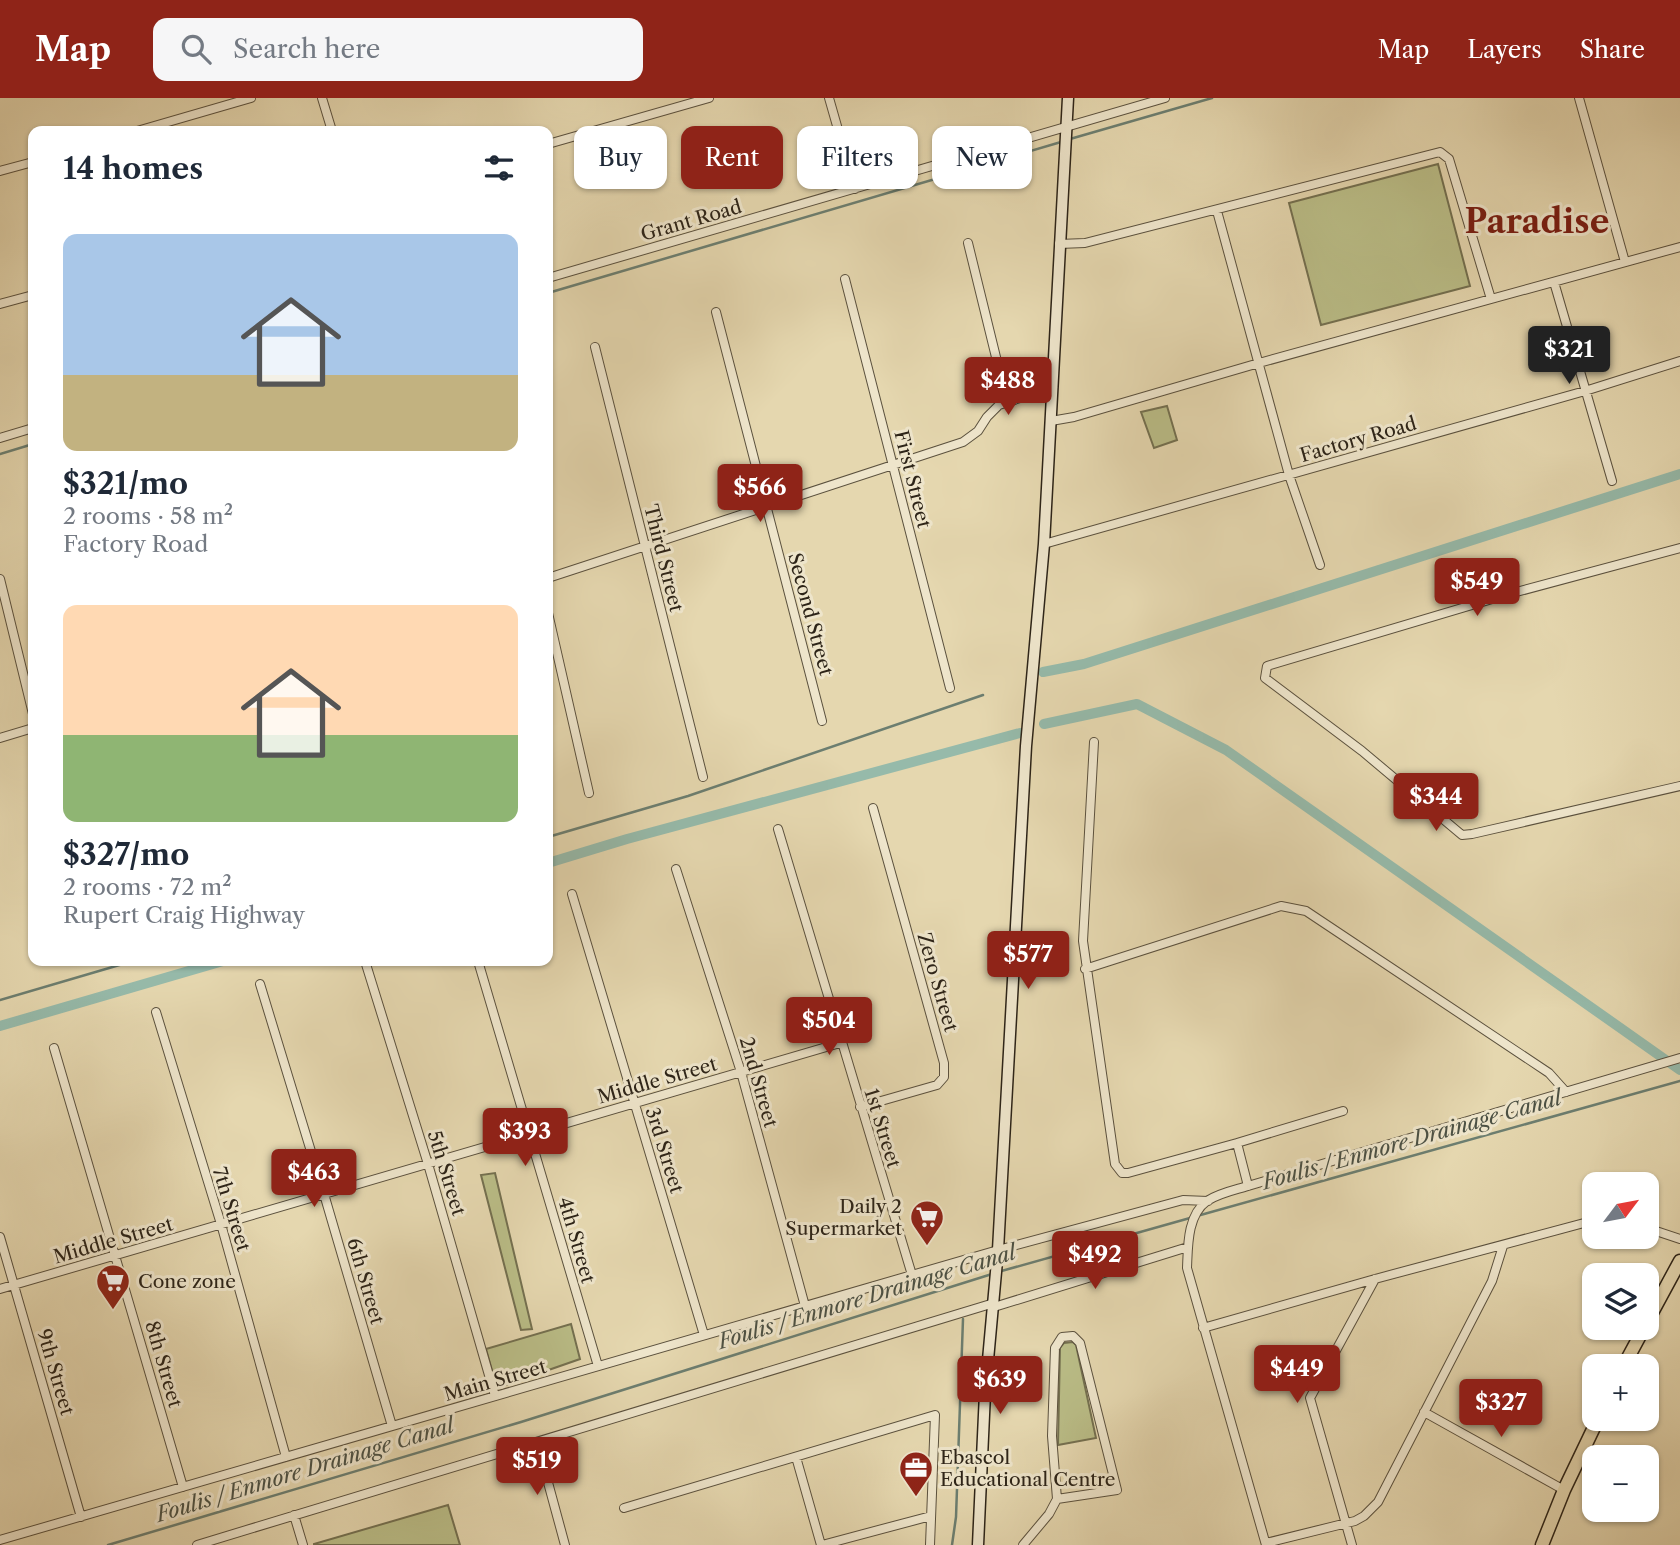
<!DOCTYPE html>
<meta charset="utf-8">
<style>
:root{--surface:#fff;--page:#f6f6f7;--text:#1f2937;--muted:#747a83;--accent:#8f2418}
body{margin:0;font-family:"Libre Caslon Text",serif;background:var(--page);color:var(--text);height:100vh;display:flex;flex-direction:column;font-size:26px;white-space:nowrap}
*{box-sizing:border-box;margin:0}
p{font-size:23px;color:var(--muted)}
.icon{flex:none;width:38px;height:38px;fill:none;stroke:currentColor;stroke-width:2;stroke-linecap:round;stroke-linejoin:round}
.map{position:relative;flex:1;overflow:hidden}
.panel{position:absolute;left:28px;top:28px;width:525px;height:840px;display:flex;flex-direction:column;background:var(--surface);border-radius:14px;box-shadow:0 2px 5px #0004}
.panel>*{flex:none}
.top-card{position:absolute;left:574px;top:28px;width:665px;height:63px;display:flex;gap:14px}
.needle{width:46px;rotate:58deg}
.tools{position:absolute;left:1582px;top:1074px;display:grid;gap:14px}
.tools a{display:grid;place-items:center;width:77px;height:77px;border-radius:14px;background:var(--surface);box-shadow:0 2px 5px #0004;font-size:35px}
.price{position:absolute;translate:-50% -60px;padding:0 16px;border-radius:7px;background:var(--accent);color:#fff;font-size:23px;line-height:46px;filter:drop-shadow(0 2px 4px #0008)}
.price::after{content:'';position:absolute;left:50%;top:42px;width:21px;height:16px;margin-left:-10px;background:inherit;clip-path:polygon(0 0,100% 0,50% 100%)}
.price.current{background:#222;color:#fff}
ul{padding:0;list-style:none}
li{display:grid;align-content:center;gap:14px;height:371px;padding:0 35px}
li span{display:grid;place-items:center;height:217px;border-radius:14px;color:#555}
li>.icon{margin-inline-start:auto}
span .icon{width:126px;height:126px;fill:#fffc;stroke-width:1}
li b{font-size:30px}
h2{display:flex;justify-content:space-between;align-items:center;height:84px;padding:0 35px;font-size:30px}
.tag{padding:0 24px;border-radius:14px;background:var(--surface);box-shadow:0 2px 5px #0004;font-size:24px;line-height:63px}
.tag.current{background:var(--accent);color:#fff}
header{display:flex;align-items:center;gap:42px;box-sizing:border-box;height:98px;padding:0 35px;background:var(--accent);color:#fff}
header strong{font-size:33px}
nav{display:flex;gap:38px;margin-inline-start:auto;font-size:24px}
.search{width:490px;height:63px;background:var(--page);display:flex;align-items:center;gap:18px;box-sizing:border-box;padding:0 24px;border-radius:14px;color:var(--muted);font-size:26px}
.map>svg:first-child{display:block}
.green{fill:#babd87;stroke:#747050;stroke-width:2}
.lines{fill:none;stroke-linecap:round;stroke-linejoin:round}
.stream{stroke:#6c7e70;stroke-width:2.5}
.canal{stroke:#96baaa;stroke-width:10}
.street-casing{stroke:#5b513e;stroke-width:10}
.secondary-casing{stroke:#2d2418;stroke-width:13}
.primary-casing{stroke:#2d2418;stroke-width:15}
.street{stroke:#eee5cb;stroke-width:8}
.secondary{stroke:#eee5cb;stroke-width:10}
.primary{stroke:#e5d7af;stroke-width:12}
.labels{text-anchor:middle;stroke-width:6;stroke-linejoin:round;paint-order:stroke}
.street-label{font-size:19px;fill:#2d2418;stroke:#eee5cb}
.poi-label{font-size:19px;fill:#2d2418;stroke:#eee5cb;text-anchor:start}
.water-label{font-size:21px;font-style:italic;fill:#4c5144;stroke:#eee5cb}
.town-label{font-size:33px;font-weight:bold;fill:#7a1f14;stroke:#eee5cb}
</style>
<header>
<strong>Map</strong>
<div class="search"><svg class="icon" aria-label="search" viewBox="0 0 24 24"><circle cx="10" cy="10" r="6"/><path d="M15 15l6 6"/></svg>Search here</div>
<nav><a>Map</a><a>Layers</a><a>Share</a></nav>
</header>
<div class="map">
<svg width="1680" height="1447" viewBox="0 0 1680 1447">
<rect width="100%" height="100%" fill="#e5d7af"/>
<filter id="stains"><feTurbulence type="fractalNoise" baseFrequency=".00286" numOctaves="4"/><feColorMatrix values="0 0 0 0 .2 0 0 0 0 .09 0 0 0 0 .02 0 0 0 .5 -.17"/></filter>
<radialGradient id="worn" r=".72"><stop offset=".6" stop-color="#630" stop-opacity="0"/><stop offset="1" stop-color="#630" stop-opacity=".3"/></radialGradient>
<!-- green -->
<path class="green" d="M1438,66L1470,188L1321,227L1289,105Z
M1167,308L1177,342L1154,350L1141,314Z
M495,1075L532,1231L521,1232L481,1077Z
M571,1226L580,1261L497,1290L486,1251Z
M1073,1244L1076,1247L1096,1340L1058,1347L1060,1250L1064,1245Z
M448,1407L460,1447H314V1446Z"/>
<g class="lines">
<!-- stream -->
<path class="stream" d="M1070,41L1212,0
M548,195L1061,44
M0,356L33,346
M548,739L688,698L983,597
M0,902L133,863
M1197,1118L1680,983
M998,1174L1190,1120
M108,1447L521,1324L992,1176
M952,1447L956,1419L963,1221"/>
<!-- canal -->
<path class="canal" d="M1043,574L1084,566L1680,376
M1044,626L1137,606L1226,652L1680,972
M548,765L627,741L1020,635
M0,928L223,863"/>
<!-- street casing -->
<g class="street-casing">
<path id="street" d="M322,0L332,33
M829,0L855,91
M1579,0L1625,164
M137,33L251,0
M548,46L709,0
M0,73L33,64
M1217,113L1289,377L1320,467
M968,145L1007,304
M1059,146L1085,145L1440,54L1449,61L1491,201
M548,180L1165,0
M845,181L950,590
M1554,184L1612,383
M0,206L33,197
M716,214L822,623
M595,249L703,679
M1051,323L1074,319L1259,265L1680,149
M0,340L33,330
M1044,446L1585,293L1680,263
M1680,450L1509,496L1267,568L1265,580L1362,653L1462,737L1472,736L1680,688
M548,480L963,344L978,333L987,319L999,307L1053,289
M0,481L33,616
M548,515L589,695
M0,640L33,630
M1094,644L1083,843L1115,1066L1122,1075H1128L1237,1045L1248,1088
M778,731L912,1177
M676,771L741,974L805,1208
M572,796L704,1237
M365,863L428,1066L495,1298
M478,863L598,1268
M1085,871L1281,808L1306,813L1549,975L1566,994
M260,886L324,1096L392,1328
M156,914L221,1126L286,1359
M54,950L183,1389
M860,1009L937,987L944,979V965L873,710
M1237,1045L1343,1013
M1647,1130L1680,1141
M0,1139L81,1419
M0,1191L840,945
M994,1209L1188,1149
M1203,1230L1375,1181L1584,1125H1594
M1424,1314L1564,1392
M537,1344L565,1447
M796,1359L821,1447
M624,1410L935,1317L930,1447
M294,1417L303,1447
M0,1442L998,1152L1183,1102L1208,1103
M1266,1445L1355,1423L1364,1418L1378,1404L1492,1183L1503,1148
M197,1447L994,1205
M822,1447L931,1418
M1023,1447L1049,1416L1057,1401L1052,1338L1055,1250L1062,1239L1073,1238L1080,1245L1117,1392L1057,1401
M1266,1447L1187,1170C1188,1149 1187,1117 1207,1103C1219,1095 1235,1092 1248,1088L1680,960
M1352,1447L1310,1300L1375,1181"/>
</g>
<!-- secondary casing -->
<g class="secondary-casing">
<path id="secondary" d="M978,1447L985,1295L998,1152L1026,648L1044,446L1068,0"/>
</g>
<!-- primary casing -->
<g class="primary-casing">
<path id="primary" d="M1647,1224L1680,1163
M1623,1269L1644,1230
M1542,1447L1564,1392L1598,1321"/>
</g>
<!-- street -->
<use href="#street" class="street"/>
<!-- secondary -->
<use href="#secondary" class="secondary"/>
<!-- primary -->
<use href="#primary" class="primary"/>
</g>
<!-- icons -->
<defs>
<g id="supermarket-pin" transform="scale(1.75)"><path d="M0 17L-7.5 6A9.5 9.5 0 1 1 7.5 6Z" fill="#8f2418" stroke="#eee5cb"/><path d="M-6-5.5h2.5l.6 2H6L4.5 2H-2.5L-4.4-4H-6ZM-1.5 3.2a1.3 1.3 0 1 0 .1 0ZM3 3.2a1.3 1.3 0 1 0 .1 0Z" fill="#fff"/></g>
<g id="office-pin" transform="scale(1.75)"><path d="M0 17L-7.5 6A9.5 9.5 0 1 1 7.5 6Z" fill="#8f2418" stroke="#eee5cb"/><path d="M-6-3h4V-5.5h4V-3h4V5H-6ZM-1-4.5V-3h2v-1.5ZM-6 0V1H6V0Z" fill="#fff"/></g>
</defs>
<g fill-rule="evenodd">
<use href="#supermarket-pin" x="927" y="1119"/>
<use href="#supermarket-pin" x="113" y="1183"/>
<use href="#office-pin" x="916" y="1370"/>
</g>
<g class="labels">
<!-- street labels -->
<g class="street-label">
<text transform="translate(691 122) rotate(-16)" y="7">Grant Road</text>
<text transform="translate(1358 341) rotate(-16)" y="7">Factory Road</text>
<text transform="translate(913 381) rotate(76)" y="7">First Street</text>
<text transform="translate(664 460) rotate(76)" y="7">Third Street</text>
<text transform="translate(811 516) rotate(75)" y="7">Second Street</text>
<text transform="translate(938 884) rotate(74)" y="7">Zero Street</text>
<text transform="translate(657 982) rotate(-16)" y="7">Middle Street</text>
<text transform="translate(759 984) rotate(74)" y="7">2nd Street</text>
<text transform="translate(883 1030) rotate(73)" y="7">1st Street</text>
<text transform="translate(665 1052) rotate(73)" y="7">3rd Street</text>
<text transform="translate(447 1075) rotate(73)" y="7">5th Street</text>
<text transform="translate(232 1111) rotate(73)" y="7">7th Street</text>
<text transform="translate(113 1142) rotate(-16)" y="7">Middle Street</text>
<text transform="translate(577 1142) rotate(74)" y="7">4th Street</text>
<text transform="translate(366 1183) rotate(74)" y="7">6th Street</text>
<text transform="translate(164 1266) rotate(74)" y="7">8th Street</text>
<text transform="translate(56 1274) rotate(74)" y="7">9th Street</text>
<text transform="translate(495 1282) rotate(-16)" y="7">Main Street</text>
</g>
<!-- poi labels -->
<g class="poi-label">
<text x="902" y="1115" text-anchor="end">Daily 2<tspan x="902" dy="22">Supermarket</tspan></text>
<text x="138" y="1190">Cone zone</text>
<text x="940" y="1366">Ebascol<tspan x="940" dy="22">Educational Centre</tspan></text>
</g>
<!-- water labels -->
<g class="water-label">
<text transform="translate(1412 1042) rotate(-16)" y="7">Foulis / Enmore Drainage Canal</text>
<text transform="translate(867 1199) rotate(-17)" y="7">Foulis / Enmore Drainage Canal</text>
<text transform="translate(305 1372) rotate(-17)" y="7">Foulis / Enmore Drainage Canal</text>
</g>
<!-- town labels -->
<g class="town-label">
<text x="1537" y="135">Paradise</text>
</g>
</g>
<rect width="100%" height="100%" filter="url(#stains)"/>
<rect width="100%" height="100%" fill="url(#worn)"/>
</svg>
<div class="tools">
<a><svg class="needle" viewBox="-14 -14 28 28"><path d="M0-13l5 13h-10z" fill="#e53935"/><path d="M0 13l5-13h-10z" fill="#747a83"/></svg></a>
<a><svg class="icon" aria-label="layers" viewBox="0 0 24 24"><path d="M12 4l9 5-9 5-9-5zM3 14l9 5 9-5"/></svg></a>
<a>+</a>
<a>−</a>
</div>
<b class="price current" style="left:1569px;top:288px">$321</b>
<b class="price" style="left:1008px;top:319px">$488</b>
<b class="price" style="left:760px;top:426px">$566</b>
<b class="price" style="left:1477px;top:520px">$549</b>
<b class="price" style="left:1436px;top:735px">$344</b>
<b class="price" style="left:1028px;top:893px">$577</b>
<b class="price" style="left:829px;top:959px">$504</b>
<b class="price" style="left:525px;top:1070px">$393</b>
<b class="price" style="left:314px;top:1111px">$463</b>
<b class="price" style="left:1095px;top:1193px">$492</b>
<b class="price" style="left:1297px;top:1307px">$449</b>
<b class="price" style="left:1000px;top:1318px">$639</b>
<b class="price" style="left:1501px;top:1341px">$327</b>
<b class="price" style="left:537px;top:1399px">$519</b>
<div class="top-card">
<a class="tag">Buy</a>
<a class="tag current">Rent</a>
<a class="tag">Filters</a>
<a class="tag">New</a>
</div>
<section class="panel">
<h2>14 homes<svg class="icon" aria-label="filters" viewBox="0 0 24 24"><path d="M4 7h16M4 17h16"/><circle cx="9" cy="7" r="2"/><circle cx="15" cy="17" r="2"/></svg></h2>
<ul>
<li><span style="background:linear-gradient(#a9c7e8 65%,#c2b280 0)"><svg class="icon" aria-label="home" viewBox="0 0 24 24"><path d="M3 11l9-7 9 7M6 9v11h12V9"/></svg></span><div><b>$321/mo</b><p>2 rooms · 58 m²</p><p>Factory Road</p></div></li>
<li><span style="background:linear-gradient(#ffd9b3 60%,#8fb573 0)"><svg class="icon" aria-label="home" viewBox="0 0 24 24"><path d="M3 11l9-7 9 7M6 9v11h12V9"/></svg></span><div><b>$327/mo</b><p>2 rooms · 72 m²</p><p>Rupert Craig Highway</p></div></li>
</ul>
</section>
</div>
